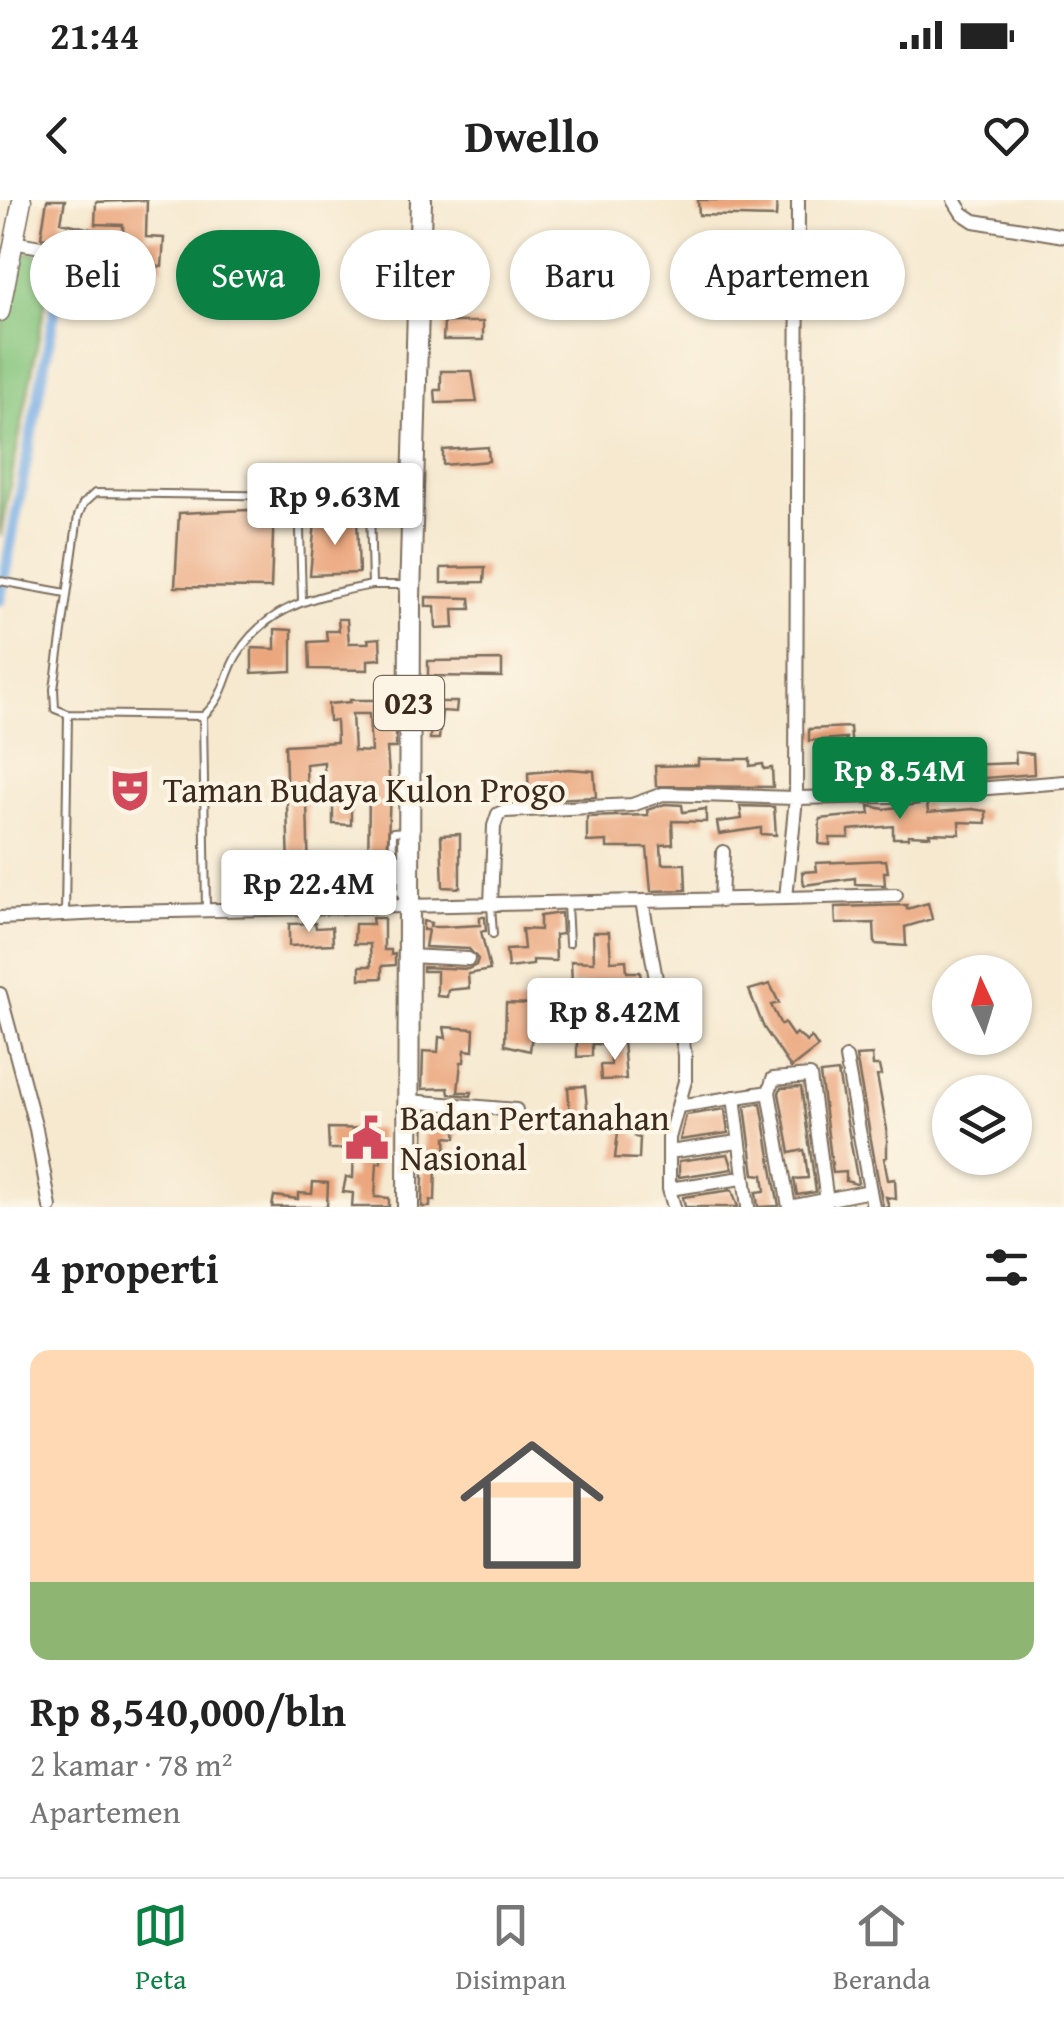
<!DOCTYPE html>
<html lang="id">
<meta charset="utf-8">
<style>
:root{--surface:#fff;--page:#f2f2f2;--text:#222;--muted:#767676;--line:#e0e0e0;--accent:#0b8043}
body{margin:0;font-family:"Gentium Book Plus",serif;background:var(--page);color:var(--text);height:100vh;display:flex;flex-direction:column;font-size:38px;white-space:nowrap}
*{box-sizing:border-box;margin:0}
p{font-size:32px;color:var(--muted)}
.icon{flex:none;width:55px;height:55px;fill:none;stroke:currentColor;stroke-width:2;stroke-linecap:round;stroke-linejoin:round}
.map{position:relative;height:1007px;overflow:hidden}
.side{display:flex;flex-direction:column;background:var(--surface);flex:1}
.side>*{flex:none}
.top-card{position:absolute;left:30px;top:30px;width:1005px;height:90px;display:flex;gap:20px}
.needle{width:65px;rotate:356deg}
.tools{position:absolute;left:932px;top:755px;display:grid;gap:20px}
.tools a{display:grid;place-items:center;width:100px;height:100px;border-radius:50%;background:var(--surface);box-shadow:0 2px 8px #0004;font-size:50px}
.price{position:absolute;translate:-50% -85px;padding:0 22px;border-radius:10px;background:#fff;color:#222;font-size:32px;line-height:65px;filter:drop-shadow(0 2px 5px #0008)}
.price::after{content:'';position:absolute;left:50%;top:60px;width:30px;height:22px;margin-left:-15px;background:inherit;clip-path:polygon(0 0,100% 0,50% 100%)}
.price.on{background:var(--accent);color:#fff}
ul{padding:0;list-style:none}
li{display:grid;align-content:center;gap:20px;height:530px;padding:0 30px}
li span{display:grid;place-items:center;height:310px;border-radius:20px;color:#555}
li>.icon{margin-inline-start:auto}
span .icon{width:180px;height:180px;fill:#fffc;stroke-width:1}
li b{font-size:42px}
h2{display:flex;justify-content:space-between;align-items:center;height:120px;padding:0 30px;font-size:42px}
.pill{padding:0 35px;border-radius:45px;background:var(--surface);box-shadow:0 2px 8px #0004;font-size:35px;line-height:90px}
.pill.on{background:var(--accent);color:#fff}
.status{display:flex;justify-content:space-between;align-items:center;height:70px;padding:0 50px;background:var(--surface);direction:ltr}
.status svg{height:28px;fill:currentColor}
header{display:flex;justify-content:space-between;align-items:center;height:130px;padding:0 30px;background:var(--surface);font-size:45px;font-weight:700}
.tabs{display:flex;justify-content:space-around;align-items:center;height:140px;border-top:2px solid var(--line);background:var(--surface);font-size:28px;color:var(--muted)}
.tabs a{display:grid;justify-items:center;gap:5px}
.tabs .on{color:var(--accent)}
.map>svg:first-child{display:block}
.green{fill:#85c57d;stroke:#60784e;stroke-width:2.5}
.lines{fill:none;stroke-linecap:round;stroke-linejoin:round}
.canal{stroke:#77aee6;stroke-width:11}
.building{fill:#eba67d;fill-rule:evenodd}
.lane-casing{stroke:#7c6d5c;stroke-width:10}
.street-casing{stroke:#7c6d5c;stroke-width:16}
.secondary-casing{stroke:#7c6d5c;stroke-width:21}
.primary-casing{stroke:#7c6d5c;stroke-width:24}
.lane{stroke:#fff;stroke-width:6}
.street{stroke:#fff;stroke-width:12}
.secondary{stroke:#fff;stroke-width:18}
.primary{stroke:#fff;stroke-width:20}
.labels{text-anchor:middle;stroke-width:8;stroke-linejoin:round;paint-order:stroke}
.shield{fill:#fcf5e5;stroke:#75675a;stroke-width:2.5}
.shield-label{font-size:32px;font-weight:bold;fill:#3b2a1e}
.poi-label{font-size:35px;fill:#3b2a1e;stroke:#fcf5e5;text-anchor:start}
</style>
<div class="status"><b>21:44</b><svg viewBox="0 0 49 12"><path d="M0 12V9h3v3zM5 12V6h3v6zM10 12V3h3v9zM15 12V0h3v12zM26 1h20v11H26zM47 4h2v5h-2z"/></svg></div>
<header><svg class="icon" aria-label="back" viewBox="0 0 24 24"><path d="M15 5l-7 7 7 7"/></svg>Dwello<svg class="icon" aria-label="heart" viewBox="0 0 24 24"><path d="M12 20l-8-8c-3-5 5-10 8-4 3-6 11-1 8 4z"/></svg></header>
<div class="map">
<svg width="1064" height="1007" viewBox="0 0 1064 1007">
<rect width="100%" height="100%" fill="#fcf5e5"/>
<filter id="ink" filterUnits="userSpaceOnUse"><feTurbulence type="fractalNoise" baseFrequency=".01" numOctaves="2"/><feDisplacementMap in="SourceGraphic" scale="20" xChannelSelector="R" yChannelSelector="G"/><feConvolveMatrix kernelMatrix="1 2 1 2 8 2 1 2 1" color-interpolation-filters="sRGB"/></filter>
<filter id="wash" filterUnits="userSpaceOnUse"><feTurbulence type="fractalNoise" baseFrequency=".0048" numOctaves="4" result="noise"/><feDisplacementMap in="SourceGraphic" scale="40" xChannelSelector="R" yChannelSelector="G"/><feGaussianBlur stdDeviation="2.25" result="paint"/><feColorMatrix in="noise" values="0 0 0 0 0 0 0 0 0 0 0 0 0 0 0 0 0 1.4 0 .05"/><feComposite in="paint" operator="in"/></filter>
<g filter="url(#wash)">
<rect width="100%" height="100%" fill="#f6e9d0"/>
<!-- green -->
<path class="green" d="M18,50L54,58L0,337V138Z"/>
<g class="lines">
<!-- canal -->
<path class="canal" d="M0,400L64,62"/>
</g>
<g id="blocks">
<!-- building -->
<path class="building" d="M47,0H65L61,22L95,30L92,46L41,37Z
M147,0L146,37L164,38L162,67L152,66V58H124L123,25L95,24L96,2Z
M698,0H777L776,17L699,15Z
M444,122H483V140H443Z
M441,171H472L477,202L436,203L435,190H441Z
M488,247L489,261L443,265V250Z
M274,309L271,388L175,387L179,313Z
M357,318L359,373L310,375L315,322Z
M485,367L484,382L441,383V368Z
M426,397L470,398L471,409H453L454,428L436,429L435,406H426Z
M338,419H347L349,443H369L368,439L380,438L381,459L368,460V470L310,469L309,442L327,441L326,431H339Z
M275,429L292,430V471L252,473V448L275,449Z
M502,460V477L428,476V461Z
M350,500H386V524H396V548H387L390,589L386,695L290,698L285,545L337,542L336,521H329L328,504L350,502ZM352,514H369L371,552L354,551ZM324,562V588H333V624L351,625V587H369L368,674L309,677L306,564Z
M432,502H457L456,512L442,511L439,539H430Z
M850,527L852,551L876,550V561H885V585H857V573H840L846,538L809,541V529Z
M1015,552L1033,554L1034,574L936,582L935,557L964,555V565L1016,563Z
M698,559H750V566L763,564L764,569L772,568L773,587L656,586L655,566L698,565Z
M569,569L594,571L596,597L529,600L528,573Z
M927,603L928,613L972,609L986,611V623L959,622L960,634L929,633L930,636L908,635V638H893V626L849,630V638H830V645L819,644L820,619L870,614L869,606L884,609Z
M665,604L682,605L683,612L706,609V622L672,621L673,644L661,645L662,664H685L686,690L651,691L647,648H607V641L587,642V617L648,615L647,610Z
M740,606L774,607L776,635L761,634V628L719,634L717,622L742,619Z
M460,634V688L443,687L441,635Z
M886,660L888,672H884L885,685L855,684V678L804,685L802,672L817,671L816,663Z
M928,703L932,719L905,727L906,746L875,744L874,723L836,724L835,707L907,705V709Z
M561,713L562,734L555,735L556,761L533,760V765L508,768L506,750L524,749L522,729L540,730V716Z
M480,717H485L486,731H481L490,770L468,774L469,788L448,790L447,797L437,796V771H423V767L468,769L476,765L478,759L469,749L425,747L428,730H423V721L431,723L430,727H443L480,725Z
M372,718H384V750H391V755L395,754V765L382,766V778L360,779V766H371L370,744H354L355,724H373Z
M315,723L316,728L332,727L333,744L289,746V724Z
M593,732H609L611,761L626,760L627,772H640L642,793L608,797V791L592,793V784L572,785L571,761L594,762Z
M770,784L779,803L771,805L781,825L784,823L793,836L796,833L807,842L811,837L818,847L791,868L764,828L749,790Z
M506,803L536,804L530,851L505,845Z
M444,827L474,829L473,851L465,850L464,862H461L458,892H472L471,896L449,894L448,888L422,889L423,851L438,852L439,837L446,838Z
M577,831H604L605,844H592V856L577,857Z
M623,841L626,879L601,880L600,865H611L610,842Z
M872,855L873,866H879L881,875L877,876L887,929V957L884,958L888,980L895,979L896,999L886,997L889,1007H883L856,856Z
M838,872L858,983L856,984L846,981V972L833,973L820,874Z
M585,886L588,919L570,918L568,887Z
M801,887L816,992L797,995L794,979L808,978L805,954L804,950L790,953L779,893L781,888Z
M761,903L774,980L779,1006L758,1007L756,992L765,991L763,975L754,974L745,906Z
M725,909L728,933L680,940L686,915Z
M425,912L454,915L457,924L456,938L446,937L447,964L436,963L435,1001L430,1000V1007H422Z
M619,923H634L635,937L640,938L639,959L615,958Z
M328,928L380,929L381,963H377L375,997L389,998V1007H352L353,993L343,992L346,977L353,978L354,949H329Z
M728,954L733,969L679,977V961Z
M313,982L328,983L327,1007H272L274,996L298,999V993L312,994Z
M732,990L738,1007H685L683,997Z"/>
</g>
</g>
<g filter="url(#ink)">
<use href="#blocks" fill-opacity="0" stroke="#7c6d5c" stroke-width="2.5"/>
<g class="lines">
<!-- lane casing -->
<g class="lane-casing">
<path id="lane" d="M299,296L302,400
M0,381L66,393
M372,385H406
M68,514L55,509L54,489L78,316L83,304L95,293L299,296L352,299L370,308L407,309
M203,517L206,709
M406,631L393,632L392,692L407,691
M567,704L569,743
M491,705L493,734
M65,715L68,514L203,516C226,496 223,478 237,455C268,404 318,396 372,385L370,308"/>
</g>
<!-- street casing -->
<g class="street-casing">
<path id="street" d="M954,0L962,13L974,21L1064,36
M13,42L112,60
M786,698L896,695
M642,701L656,779L680,828L685,855V881L669,938V989L674,1007
M721,701L723,652
M491,705L494,626L498,614L505,611L632,605L663,594L796,598L798,0
M0,718L125,712L786,698L796,598L889,596L1064,582
M408,756L468,759
M0,794L36,929L50,1007
M846,858L873,1007
M734,897L748,1007
M409,901L516,910
M679,906L769,892
M669,952L738,942
M669,989L742,978
M789,1007L769,892L773,879L810,876L827,1002
M790,1007L870,991"/>
</g>
<!-- secondary casing -->
<g class="secondary-casing">
<path id="secondary" d="M0,112L22,0"/>
</g>
<!-- primary casing -->
<g class="primary-casing">
<path id="primary" d="M408,1007L410,398L421,0"/>
</g>
<!-- lane -->
<use href="#lane" class="lane"/>
<!-- street -->
<use href="#street" class="street"/>
<!-- secondary -->
<use href="#secondary" class="secondary"/>
<!-- primary -->
<use href="#primary" class="primary"/>
</g>
</g>
<!-- icons -->
<defs>
<g id="theatre-bare" transform="scale(3.45)"><path d="M-5-5.5Q0-4 5-5.5V0Q5 5 0 6Q-5 5-5 0ZM-3.3-2.5H-1v1.5H-3.3ZM1-2.5H3.3v1.5H1ZM-2.8 1Q0 5.5 2.8 1Z" fill="#d1495b" stroke="#fcf5e5" stroke-width="2.5" paint-order="stroke"/></g>
<g id="civic-bare" transform="scale(3.45)"><path d="M-.6-6.5H3V-4.5H.6V-3L4-1V1h2V6H-6V1h2V-1L-.6-3ZM-1.2 2.5V6h2.4V2.5Z" fill="#d1495b" stroke="#fcf5e5" stroke-width="2.5" paint-order="stroke"/></g>
</defs>
<g fill-rule="evenodd">
<use href="#theatre-bare" x="130" y="590"/>
<use href="#civic-bare" x="367" y="938"/>
</g>
<g class="labels">
<!-- shield labels -->
<rect class="shield" x="374" y="476" width="70" height="54" rx="8"/>
<g class="shield-label">
<text x="409" y="514">023</text>
</g>
<!-- poi labels -->
<g class="poi-label">
<text x="163" y="602">Taman Budaya Kulon Progo</text>
<text x="400" y="930">Badan Pertanahan<tspan x="400" dy="40">Nasional</tspan></text>
</g>
</g>
</svg>
<div class="tools">
<a><svg class="needle" viewBox="-14 -14 28 28"><path d="M0-13l5 13h-10z" fill="#e53935"/><path d="M0 13l5-13h-10z" fill="#767676"/></svg></a>
<a><svg class="icon" aria-label="layers" viewBox="0 0 24 24"><path d="M12 4l9 5-9 5-9-5zM3 14l9 5 9-5"/></svg></a>
</div>
<b class="price" style="left:335px;top:348px">Rp 9.63M</b>
<b class="price on" style="left:900px;top:622px">Rp 8.54M</b>
<b class="price" style="left:309px;top:735px">Rp 22.4M</b>
<b class="price" style="left:615px;top:863px">Rp 8.42M</b>
<div class="top-card">
<a class="pill">Beli</a>
<a class="pill on">Sewa</a>
<a class="pill">Filter</a>
<a class="pill">Baru</a>
<a class="pill">Apartemen</a>
</div>
</div>
<section class="side">
<h2>4 properti<svg class="icon" aria-label="filters" viewBox="0 0 24 24"><path d="M4 7h16M4 17h16"/><circle cx="9" cy="7" r="2"/><circle cx="15" cy="17" r="2"/></svg></h2>
<ul>
<li><span style="background:linear-gradient(#ffd9b3 75%,#8fb573 0)"><svg class="icon" aria-label="home" viewBox="0 0 24 24"><path d="M3 11l9-7 9 7M6 9v11h12V9"/></svg></span><div><b>Rp 8,540,000/bln</b><p>2 kamar · 78 m²</p><p>Apartemen</p></div></li>
</ul>
</section>
<nav class="tabs">
<a class="on"><svg class="icon" aria-label="map" viewBox="0 0 24 24"><path d="M3 6l6-2 6 2 6-2v14l-6 2-6-2-6 2zM9 4v14M15 6v14"/></svg>Peta</a>
<a><svg class="icon" aria-label="saved" viewBox="0 0 24 24"><path d="M7 4h10v16l-5-4-5 4z"/></svg>Disimpan</a>
<a><svg class="icon" aria-label="home" viewBox="0 0 24 24"><path d="M3 11l9-7 9 7M6 9v11h12V9"/></svg>Beranda</a>
</nav>
